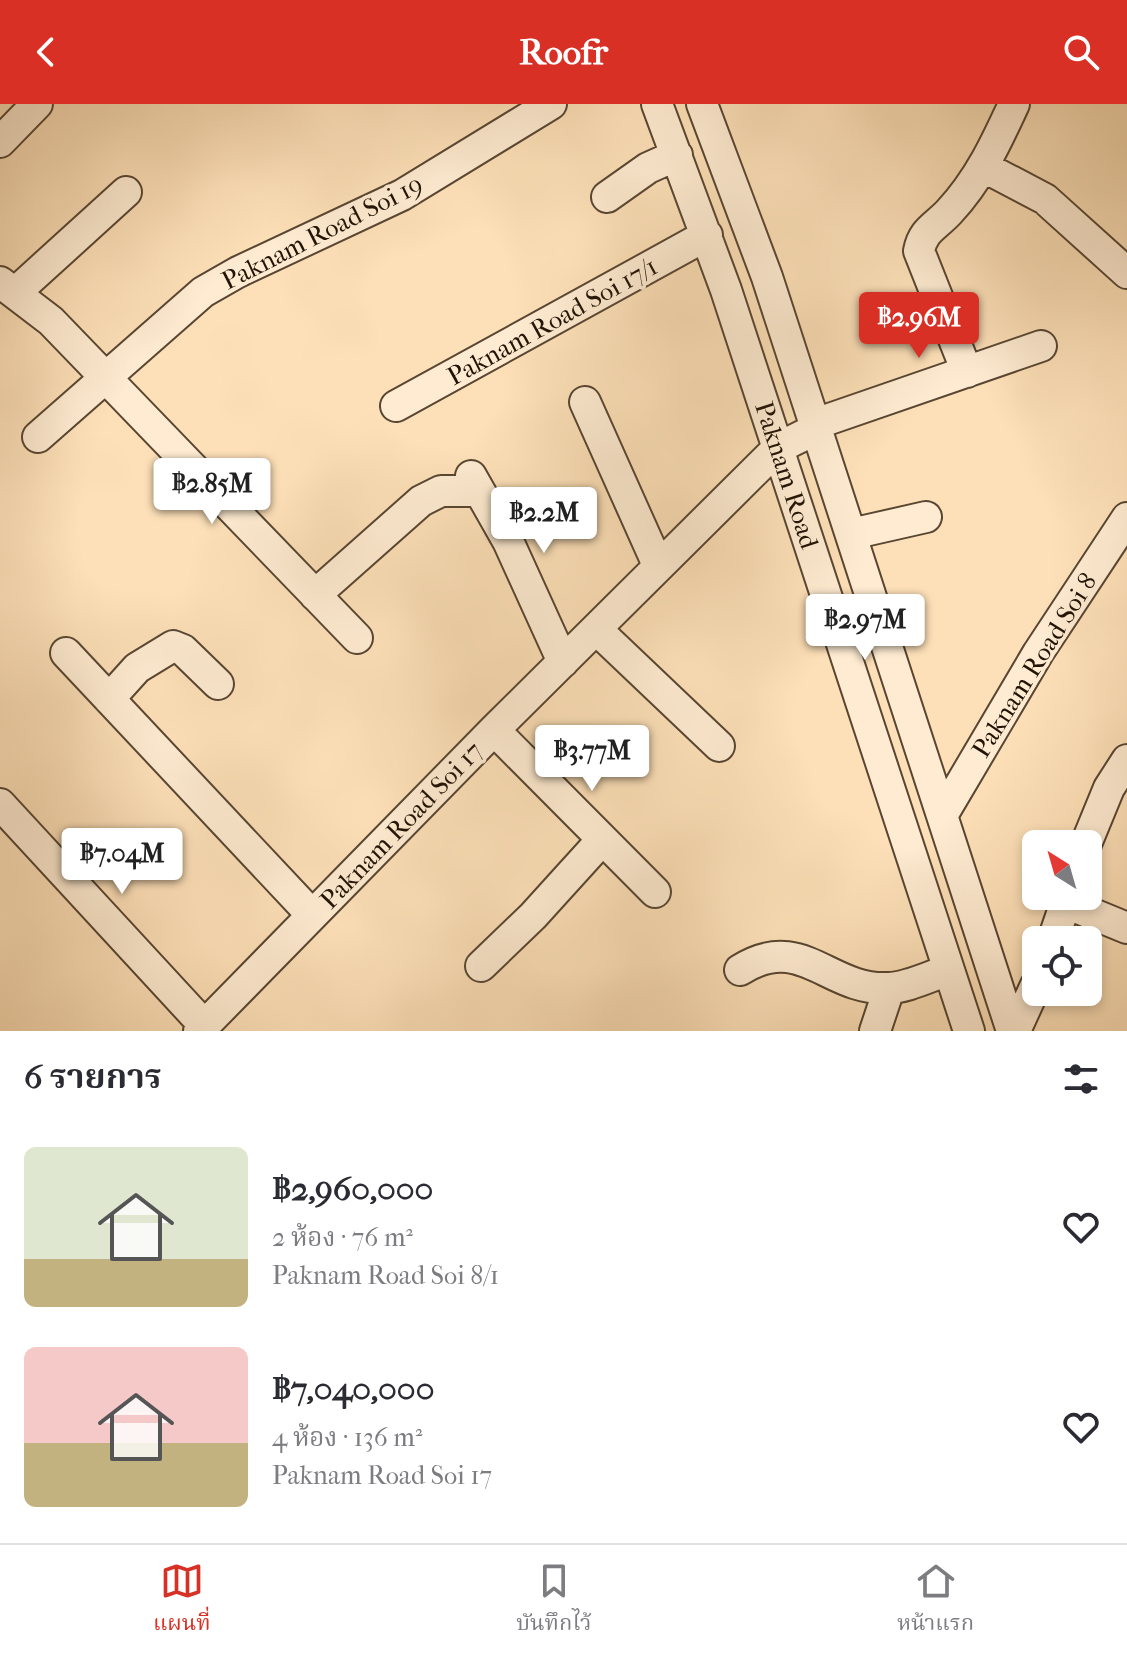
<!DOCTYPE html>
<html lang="th">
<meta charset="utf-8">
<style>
:root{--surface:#fff;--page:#f7f7f7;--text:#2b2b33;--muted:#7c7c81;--line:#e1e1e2;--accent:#d93025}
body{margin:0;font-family:"IM FELL French Canon","Noto Serif Thai",serif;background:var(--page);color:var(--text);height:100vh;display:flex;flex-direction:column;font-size:30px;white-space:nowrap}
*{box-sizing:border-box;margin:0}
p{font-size:26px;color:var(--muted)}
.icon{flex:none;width:44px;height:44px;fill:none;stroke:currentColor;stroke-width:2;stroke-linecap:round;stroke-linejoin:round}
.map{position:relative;height:927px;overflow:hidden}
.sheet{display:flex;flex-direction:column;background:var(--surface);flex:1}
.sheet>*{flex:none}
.needle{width:52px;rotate:323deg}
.controls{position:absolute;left:1022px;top:726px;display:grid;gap:16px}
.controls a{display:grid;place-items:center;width:80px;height:80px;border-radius:12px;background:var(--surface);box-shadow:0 4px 12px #0003;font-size:40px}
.price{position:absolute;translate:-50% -68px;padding:0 18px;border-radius:8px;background:#fff;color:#222;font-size:26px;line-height:52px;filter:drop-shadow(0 2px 4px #0008)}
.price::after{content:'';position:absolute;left:50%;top:48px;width:24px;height:18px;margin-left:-12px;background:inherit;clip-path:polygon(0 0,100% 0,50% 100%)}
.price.on{background:var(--accent);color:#fff}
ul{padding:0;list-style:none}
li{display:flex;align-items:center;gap:24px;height:200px;padding:0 24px}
li span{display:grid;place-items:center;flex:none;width:224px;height:160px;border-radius:12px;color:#555}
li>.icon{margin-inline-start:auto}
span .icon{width:96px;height:96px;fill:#fffc;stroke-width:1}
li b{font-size:34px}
h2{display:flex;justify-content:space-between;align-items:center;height:96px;padding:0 24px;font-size:34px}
header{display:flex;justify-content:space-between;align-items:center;height:104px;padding:0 24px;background:var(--accent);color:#fff;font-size:36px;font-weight:700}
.menu{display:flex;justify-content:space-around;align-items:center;height:112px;border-top:2px solid var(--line);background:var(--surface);font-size:22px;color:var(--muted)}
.menu a{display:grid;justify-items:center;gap:4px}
.menu .on{color:var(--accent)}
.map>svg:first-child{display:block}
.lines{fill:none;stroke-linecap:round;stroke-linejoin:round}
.minor-casing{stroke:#584632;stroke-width:34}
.minor{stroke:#feebd1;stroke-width:30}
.labels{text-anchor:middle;stroke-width:7;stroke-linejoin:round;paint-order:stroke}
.street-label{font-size:26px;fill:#211306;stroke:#feebd1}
</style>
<header><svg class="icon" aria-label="back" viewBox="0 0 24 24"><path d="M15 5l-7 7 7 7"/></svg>Roofr<svg class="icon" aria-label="search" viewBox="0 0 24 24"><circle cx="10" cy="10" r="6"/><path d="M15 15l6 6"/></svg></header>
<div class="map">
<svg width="1127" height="927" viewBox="0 0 1127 927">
<rect width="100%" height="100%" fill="#fde0b8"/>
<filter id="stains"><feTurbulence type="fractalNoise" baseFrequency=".0025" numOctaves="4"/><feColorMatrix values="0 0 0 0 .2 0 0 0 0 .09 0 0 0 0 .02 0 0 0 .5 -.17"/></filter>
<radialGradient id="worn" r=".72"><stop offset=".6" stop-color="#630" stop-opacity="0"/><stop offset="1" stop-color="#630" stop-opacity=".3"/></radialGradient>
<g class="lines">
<!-- minor casing -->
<g class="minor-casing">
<path id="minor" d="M657,0L726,186L969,927
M702,0L767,173L1012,927
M0,38L37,0
M984,63L1045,95L1127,169
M607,93L648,64L677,51
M0,178L51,217L357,534
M16,188L126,88
M967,268L919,147C923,126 935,123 949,108C979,76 996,39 1014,0
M585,298L658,461
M396,302L707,131
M815,320L1041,242
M38,333L203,188L238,168L402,91L551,0
M471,372L508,437L563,558
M851,430L926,413
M315,491L421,397L441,387H479
M596,525L719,642
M66,549L312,811
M109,595L137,564L173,542L183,546L218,580
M494,626L655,788
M0,700L204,921
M943,710L1038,549L1127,414
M1086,740L1109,684L1127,656
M1066,799L1127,824
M1053,836L1068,792
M481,862L533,812L601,737
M740,866C802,827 828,887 888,884C907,884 930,872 949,866
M199,927L494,626L778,344L816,325
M875,927L889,885
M1015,927L1036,881"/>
</g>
<!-- minor -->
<use href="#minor" class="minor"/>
</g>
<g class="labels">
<!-- street labels -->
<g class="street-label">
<text transform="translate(322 128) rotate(-27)" y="9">Paknam Road Soi 19</text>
<text transform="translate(552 217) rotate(-29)" y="9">Paknam Road Soi 17/1</text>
<text transform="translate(787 371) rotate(72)" y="9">Paknam Road</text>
<text transform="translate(1034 561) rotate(-58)" y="9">Paknam Road Soi 8</text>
<text transform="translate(401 721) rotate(-46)" y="9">Paknam Road Soi 17</text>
</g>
</g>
<rect width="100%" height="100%" filter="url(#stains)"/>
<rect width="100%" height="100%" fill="url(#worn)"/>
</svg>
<div class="controls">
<a><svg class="needle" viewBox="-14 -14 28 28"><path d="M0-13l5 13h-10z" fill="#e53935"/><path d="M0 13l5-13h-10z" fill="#7c7c81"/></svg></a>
<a><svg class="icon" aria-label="locate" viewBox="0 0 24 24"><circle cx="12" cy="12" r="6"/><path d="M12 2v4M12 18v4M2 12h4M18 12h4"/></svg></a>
</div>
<b class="price on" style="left:919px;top:256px">฿2.96M</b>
<b class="price" style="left:212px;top:422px">฿2.85M</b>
<b class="price" style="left:544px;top:451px">฿2.2M</b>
<b class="price" style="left:865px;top:558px">฿2.97M</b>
<b class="price" style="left:592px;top:689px">฿3.77M</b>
<b class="price" style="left:122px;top:792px">฿7.04M</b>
</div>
<section class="sheet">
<h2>6 รายการ<svg class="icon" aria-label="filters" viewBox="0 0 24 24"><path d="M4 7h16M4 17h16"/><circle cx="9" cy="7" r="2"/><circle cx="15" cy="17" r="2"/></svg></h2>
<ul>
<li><span style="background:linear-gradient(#dfe7d0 70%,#c2b280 0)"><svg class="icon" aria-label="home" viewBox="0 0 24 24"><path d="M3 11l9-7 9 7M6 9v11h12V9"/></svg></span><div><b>฿2,960,000</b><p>2 ห้อง · 76 m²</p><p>Paknam Road Soi 8/1</p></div><svg class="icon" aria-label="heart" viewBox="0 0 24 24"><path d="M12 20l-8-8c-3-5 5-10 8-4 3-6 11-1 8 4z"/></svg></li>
<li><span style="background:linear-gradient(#f6c9c9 60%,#c2b280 0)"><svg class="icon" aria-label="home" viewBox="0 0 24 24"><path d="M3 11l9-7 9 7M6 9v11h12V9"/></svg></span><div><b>฿7,040,000</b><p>4 ห้อง · 136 m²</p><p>Paknam Road Soi 17</p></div><svg class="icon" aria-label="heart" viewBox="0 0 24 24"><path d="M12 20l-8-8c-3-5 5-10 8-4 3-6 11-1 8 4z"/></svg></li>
</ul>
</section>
<nav class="menu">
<a class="on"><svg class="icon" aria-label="map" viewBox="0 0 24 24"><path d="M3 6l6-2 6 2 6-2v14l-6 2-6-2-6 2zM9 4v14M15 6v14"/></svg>แผนที่</a>
<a><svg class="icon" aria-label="saved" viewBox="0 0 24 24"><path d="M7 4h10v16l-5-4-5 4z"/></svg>บันทึกไว้</a>
<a><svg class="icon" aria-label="home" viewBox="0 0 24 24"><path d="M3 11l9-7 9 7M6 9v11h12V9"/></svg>หน้าแรก</a>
</nav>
